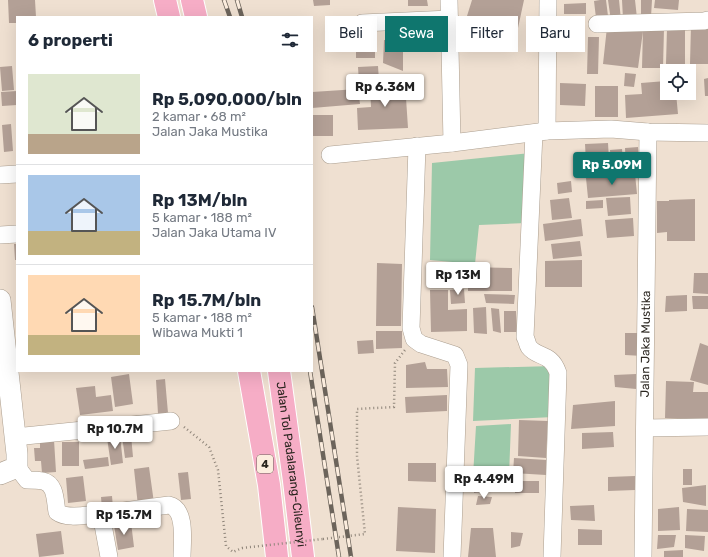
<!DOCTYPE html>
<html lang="id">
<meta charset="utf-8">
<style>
:root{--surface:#fff;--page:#f2f2f3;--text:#1f2937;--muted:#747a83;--line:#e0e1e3;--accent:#0f766e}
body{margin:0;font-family:Rubik,sans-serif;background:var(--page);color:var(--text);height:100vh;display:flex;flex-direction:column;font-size:15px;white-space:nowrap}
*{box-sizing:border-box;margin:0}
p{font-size:13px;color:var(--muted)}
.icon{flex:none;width:22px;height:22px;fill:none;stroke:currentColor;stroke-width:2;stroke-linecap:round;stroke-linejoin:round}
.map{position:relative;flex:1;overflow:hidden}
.side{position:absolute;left:16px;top:16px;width:297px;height:356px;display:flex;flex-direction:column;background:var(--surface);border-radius:0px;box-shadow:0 4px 16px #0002}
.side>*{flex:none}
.guide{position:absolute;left:325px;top:16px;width:323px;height:36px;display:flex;gap:8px}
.controls{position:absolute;left:660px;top:64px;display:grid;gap:8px}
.controls a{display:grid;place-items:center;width:36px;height:36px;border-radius:0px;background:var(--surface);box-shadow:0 4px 16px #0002;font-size:20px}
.price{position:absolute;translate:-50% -34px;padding:0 9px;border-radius:4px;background:#fff;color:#222;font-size:13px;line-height:26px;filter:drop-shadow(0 1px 2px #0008)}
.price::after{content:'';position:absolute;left:50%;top:24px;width:12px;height:9px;margin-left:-6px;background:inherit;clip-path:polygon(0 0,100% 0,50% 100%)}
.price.on{background:var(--accent);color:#fff}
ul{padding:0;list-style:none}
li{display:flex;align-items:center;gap:12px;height:100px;padding:0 12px}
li+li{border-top:1px solid var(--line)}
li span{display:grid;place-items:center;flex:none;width:112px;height:80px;border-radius:0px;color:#555}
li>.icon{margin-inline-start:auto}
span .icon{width:48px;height:48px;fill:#fffc;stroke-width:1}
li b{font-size:17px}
h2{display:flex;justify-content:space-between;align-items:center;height:48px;padding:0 12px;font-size:17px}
.tag{padding:0 14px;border-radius:0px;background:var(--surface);box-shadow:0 4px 16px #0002;font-size:14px;line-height:36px}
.tag.on{background:var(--accent);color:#fff}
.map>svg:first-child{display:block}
.green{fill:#9cc9a9}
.building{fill:#b3a096}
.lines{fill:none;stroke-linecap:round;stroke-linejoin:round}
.minor-casing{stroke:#ab9e8f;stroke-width:18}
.tertiary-casing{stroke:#ab9e8f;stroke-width:22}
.motorway-casing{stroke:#fff;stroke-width:24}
.path{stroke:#8f857a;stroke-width:2.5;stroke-dasharray:1 3;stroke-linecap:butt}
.minor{stroke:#fff;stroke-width:17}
.tertiary{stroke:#fff;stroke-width:21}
.motorway{stroke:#f6adc6;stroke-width:22}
.rail-casing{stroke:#6c645b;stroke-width:4.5}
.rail{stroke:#fcedde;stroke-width:3;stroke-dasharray:9;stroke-linecap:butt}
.path-bridge{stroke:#8f857a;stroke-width:2.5;stroke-dasharray:1 3;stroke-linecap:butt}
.labels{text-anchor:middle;stroke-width:3.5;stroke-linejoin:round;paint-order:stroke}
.shield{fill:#fcedde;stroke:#686058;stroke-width:1}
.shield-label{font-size:11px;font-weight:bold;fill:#29241e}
.street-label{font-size:12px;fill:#29241e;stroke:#fcedde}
</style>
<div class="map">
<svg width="708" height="557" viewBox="0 0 708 557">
<rect width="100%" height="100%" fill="#efe0d1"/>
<!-- green -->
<path class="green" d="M531,153L526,223L479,225L475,264L430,260L432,163Z
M554,366L553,417L473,421L475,368Z
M511,424L509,475L473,476L476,426Z"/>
<!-- building -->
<path class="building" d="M8,0H35L36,17H17V23H9Z
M313,0H330V5L314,6Z
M408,0H427L428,6H408Z
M472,0H524L518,28L467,16Z
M600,0H606L608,16L596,18L594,1Z
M608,0H619L621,20L611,21Z
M622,0H635L637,18L623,19Z
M641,0H652L651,17H641Z
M655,0H679L678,10L654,8Z
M586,3V14H564V4Z
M560,17H584V25H560Z
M691,25L708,26V64H690Z
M607,27L643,31L638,68L603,64Z
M643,28L664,29L663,68H642Z
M667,28H685V64H666Z
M356,31L375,32V58H356Z
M588,37H599L598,74H587Z
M403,39V71L383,63L384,40Z
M12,66L14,90L2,91L0,67Z
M378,66L379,81L359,83L358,67Z
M625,73L636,74L634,87L624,86Z
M708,78V96H705L704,79Z
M666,81L667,93H676L678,114L626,118L625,95L642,94L641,83Z
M405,83L408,128L358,130L357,108L371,107L370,85Z
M560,83L586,84L585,106L560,105Z
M595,86H618V117H595Z
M358,89L360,104L312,108V92Z
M17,91V105L2,106L1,92Z
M312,115H333V136H312Z
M11,124L13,151L4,152L2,125Z
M608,143L609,160L586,162L585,144Z
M638,147L639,167H626L625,148Z
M622,149L624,173L612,174L610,150Z
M609,162L610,174L585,176L584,164Z
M635,174L637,194L588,198L586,178Z
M571,181L572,192L558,194L557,183Z
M630,197L631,214L608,216L606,198Z
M569,198L572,218L552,220L550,200Z
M695,199V241H667V232L657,233V201H669V200Z
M603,200V208L586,209V201Z
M633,218L634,236L607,238L605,220Z
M581,219L583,236L545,241L543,224Z
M580,241L582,256L553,259L551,244Z
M14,244H17V260H15Z
M582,260V287H545V261Z
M377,263L402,264L401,326H376Z
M468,267L512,268V291H468Z
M694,273H708V294L693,293Z
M464,289L465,303L451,304L450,290Z
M430,290H448V310L467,309V331L431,332Z
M484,294L515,295L514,304L486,303Z
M687,295V311L665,312L666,296Z
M692,296H708V309H693Z
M486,307L487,334L474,333L473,308Z
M491,308L499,309L501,333L493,331Z
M504,311H516L517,332H504Z
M376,331H402V348L376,349Z
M625,333H643V356L625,355Z
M373,340L374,353L358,354L357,341Z
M700,343L708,346V385L690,380Z
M425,362L427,369H447L448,387L406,388V365Z
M129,374L133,404L115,407L111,377Z
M636,374V389L615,387L614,375Z
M165,379L168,413L158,414L156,380Z
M666,381L694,382L693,392H708V420L665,418Z
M95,386L96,397L111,395L113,411L80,415L76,388Z
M447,395V411L406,413L405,397Z
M615,401V426L571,429L573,405Z
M519,420L548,421L546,458L518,456Z
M613,432L614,447L582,449V433Z
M131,435L133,457L125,458L122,436Z
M120,436L123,463L111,465L107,438Z
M54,440L56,472L42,473L41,461H35L34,448H40V441Z
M62,442H79V466H62Z
M108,457L109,466L85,469L83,460Z
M514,458L547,460L546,475L513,473Z
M408,463H436V482L408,481Z
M149,467L154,503L138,506L134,469Z
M683,469H692V485H683Z
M188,472L191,499L181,500L178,473Z
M83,476L86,501L68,503L66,478Z
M635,476V490L608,491V477Z
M475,479L493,480L491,491L474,493Z
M515,481H539V493H515Z
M706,485V506L683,502L682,488Z
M112,496L113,508L102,509L101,497Z
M478,496L492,497L490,504L476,505Z
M594,505L595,521L571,520L570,506Z
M398,507L436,509L435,553L396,551Z
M679,507L680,530L658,531V509Z
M687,509L708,510V532L686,531Z
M131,522L134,547L118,550L114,525Z
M471,528H493L496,557H468Z
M578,529L602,530V545H578Z
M61,531L64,554L39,557L36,534Z
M511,532L523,533L520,546L511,548Z
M658,535H676L674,547L657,549Z
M685,535L705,536L704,551L685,548Z
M683,550V557H664V551Z"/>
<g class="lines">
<!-- minor casing -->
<g class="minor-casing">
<g id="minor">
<path d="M449,0L452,143"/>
<path d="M362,23L450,19"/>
<path d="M597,24L704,21L708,20"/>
<path d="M547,131L548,0"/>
<path d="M534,133L525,337C527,340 527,344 529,347C537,358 551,352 558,373L552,557"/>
<path d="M417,146L411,328L414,339L421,344L455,355L459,365L452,557"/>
<path d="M330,155L452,143L547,131L611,129L648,132L708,133"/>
<path d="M0,175L17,174"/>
<path d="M0,235L17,234"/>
<path d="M645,428L708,427"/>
<path d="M15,437L171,421"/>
<path d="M17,467L27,480C32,480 38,480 43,481C56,484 55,501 57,512C68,520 88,514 101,514L109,557"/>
<path d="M101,514L169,505C187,509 182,543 182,557"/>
<path id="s1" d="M643,557L648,132"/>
</g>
</g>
<!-- tertiary casing -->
<g class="tertiary-casing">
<path id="tertiary" d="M0,300L17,454V467L0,474"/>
</g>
<!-- motorway casing -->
<g class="motorway-casing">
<g id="motorway">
<path d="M165,0L169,17"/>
<path d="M192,0L196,17"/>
<path d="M249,371L269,485L277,557"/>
<path id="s2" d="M279,371L294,481L303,557"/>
</g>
</g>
<!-- path -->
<path class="path" d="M184,427L209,447L218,470L226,546L233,552L242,548
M323,539L365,534L357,456V409L394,407L395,363L405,350"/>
<!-- minor -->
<use href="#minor" class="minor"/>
<!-- tertiary -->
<use href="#tertiary" class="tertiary"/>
<!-- motorway -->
<use href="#motorway" class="motorway"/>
<!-- rail casing -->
<g class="rail-casing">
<path id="rail" d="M224,0L230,17
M237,0L242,17
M312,307L351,557
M310,371L339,557"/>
</g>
<!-- rail -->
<use href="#rail" class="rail"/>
<!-- path-bridge -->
<path class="path-bridge" d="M242,548L323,539"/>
</g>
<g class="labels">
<!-- shield labels -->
<rect class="shield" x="257" y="455" width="16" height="18" rx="3"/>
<g class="shield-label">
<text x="265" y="468">4</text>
</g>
<!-- street labels -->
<g class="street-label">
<text dy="4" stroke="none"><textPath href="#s1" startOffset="213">Jalan Jaka Mustika</textPath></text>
<text dy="4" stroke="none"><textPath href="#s2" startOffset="94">Jalan Tol Padalarang–Cileunyi</textPath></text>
</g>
</g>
</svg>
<div class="controls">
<a><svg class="icon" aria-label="locate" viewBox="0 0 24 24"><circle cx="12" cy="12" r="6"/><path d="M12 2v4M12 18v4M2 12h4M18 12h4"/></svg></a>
</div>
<b class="price" style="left:385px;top:108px">Rp 6.36M</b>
<b class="price on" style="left:612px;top:186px">Rp 5.09M</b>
<b class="price" style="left:458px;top:296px">Rp 13M</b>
<b class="price" style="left:115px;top:450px">Rp 10.7M</b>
<b class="price" style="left:484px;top:500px">Rp 4.49M</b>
<b class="price" style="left:124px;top:536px">Rp 15.7M</b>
<div class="guide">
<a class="tag">Beli</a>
<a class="tag on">Sewa</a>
<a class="tag">Filter</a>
<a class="tag">Baru</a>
</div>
<section class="side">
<h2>6 properti<svg class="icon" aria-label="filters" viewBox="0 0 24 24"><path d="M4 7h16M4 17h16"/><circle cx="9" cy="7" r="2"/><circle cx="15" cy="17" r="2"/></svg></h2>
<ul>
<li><span style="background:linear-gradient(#dfe7d0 75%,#b9a48a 0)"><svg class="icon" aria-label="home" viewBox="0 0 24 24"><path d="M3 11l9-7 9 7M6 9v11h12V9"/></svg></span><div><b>Rp 5,090,000/bln</b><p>2 kamar · 68 m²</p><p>Jalan Jaka Mustika</p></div></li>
<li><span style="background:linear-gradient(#a9c7e8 70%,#c2b280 0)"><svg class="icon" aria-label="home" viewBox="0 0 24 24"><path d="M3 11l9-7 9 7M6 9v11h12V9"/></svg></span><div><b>Rp 13M/bln</b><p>5 kamar · 188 m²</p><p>Jalan Jaka Utama IV</p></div></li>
<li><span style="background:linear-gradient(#ffd9b3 75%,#c2b280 0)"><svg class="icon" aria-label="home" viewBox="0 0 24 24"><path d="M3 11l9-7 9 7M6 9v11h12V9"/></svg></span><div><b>Rp 15.7M/bln</b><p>5 kamar · 188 m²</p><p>Wibawa Mukti 1</p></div></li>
</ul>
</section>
</div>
